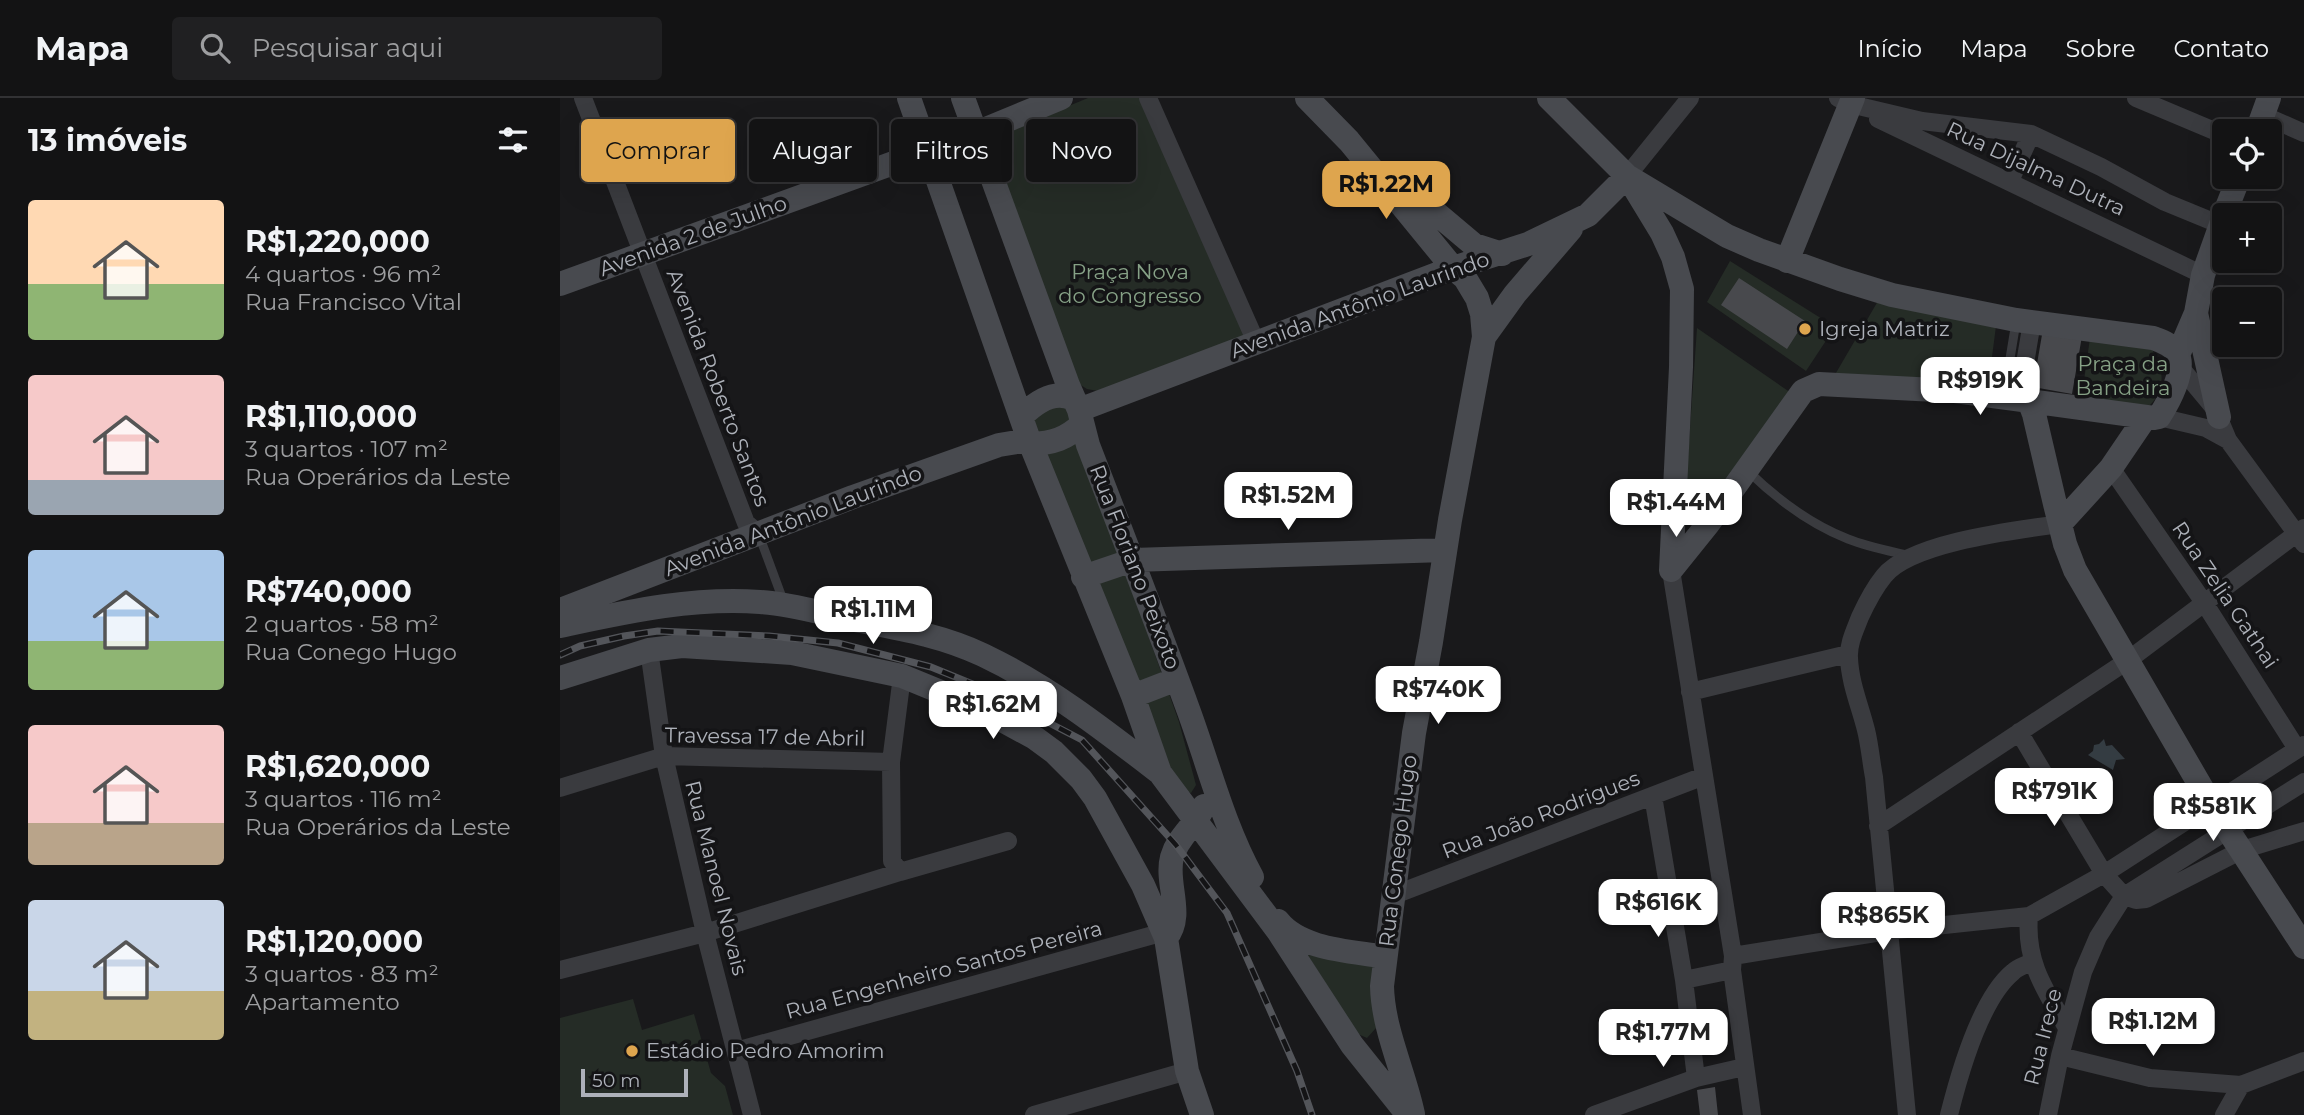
<!DOCTYPE html>
<html lang="pt">
<meta charset="utf-8">
<style>
:root{--surface:#131314;--page:#202022;--text:#f1f3f6;--muted:#9d9ea0;--line:#323234;--accent:#dea54e}
body{margin:0;font-family:Montserrat,sans-serif;background:var(--page);color:var(--text);height:100vh;display:flex;flex-direction:column;font-size:26px;white-space:nowrap}
*{box-sizing:border-box;margin:0}
p{font-size:23px;color:var(--muted)}
.icon{flex:none;width:38px;height:38px;fill:none;stroke:currentColor;stroke-width:2;stroke-linecap:round;stroke-linejoin:round}
.map{position:relative;flex:1;overflow:hidden}
.drawer{display:flex;flex-direction:column;background:var(--surface);width:560px}
.drawer>*{flex:none}
.guide{position:absolute;left:21px;top:21px;width:665px;height:63px;display:flex;gap:14px}
.buttons{position:absolute;left:1652px;top:21px;display:grid;gap:14px}
.buttons a{display:grid;place-items:center;width:70px;height:70px;border-radius:7px;background:var(--surface);box-shadow:0 7px 28px #0002,0 0 0 2px var(--line);font-size:35px}
.scale{position:absolute;left:21px;bottom:18px;width:107px;box-sizing:border-box;padding-left:7px;border:4px solid #adb1b9;border-top:0;font-size:19px;line-height:24px;white-space:nowrap;color:#adb1b9;-webkit-text-stroke:5px #141416;paint-order:stroke}
.price{position:absolute;translate:-50% -60px;padding:0 16px;border-radius:14px;background:#fff;color:#222;font-size:23px;line-height:46px;filter:drop-shadow(0 2px 4px #0008)}
.price::after{content:'';position:absolute;left:50%;top:42px;width:21px;height:16px;margin-left:-10px;background:inherit;clip-path:polygon(0 0,100% 0,50% 100%)}
.price.selected{background:var(--accent);color:#111}
ul{padding:0;list-style:none}
li{display:flex;align-items:center;gap:21px;height:175px;padding:0 28px}
li span{display:grid;place-items:center;flex:none;width:196px;height:140px;border-radius:7px;color:#555}
li>.icon{margin-inline-start:auto}
span .icon{width:84px;height:84px;fill:#fffc;stroke-width:1}
li b{font-size:30px}
h2{display:flex;justify-content:space-between;align-items:center;height:84px;padding:0 28px;font-size:30px}
.tag{padding:0 24px;border-radius:7px;background:var(--surface);box-shadow:0 7px 28px #0002,0 0 0 2px var(--line);font-size:24px;line-height:63px}
.tag.selected{background:var(--accent);color:#111}
header{display:flex;align-items:center;gap:42px;box-sizing:border-box;height:98px;padding:0 35px;background:var(--surface);border-bottom:2px solid var(--line)}
header strong{font-size:33px}
nav{display:flex;gap:38px;margin-inline-start:auto;font-size:24px}
.search{width:490px;height:63px;background:var(--page);display:flex;align-items:center;gap:18px;box-sizing:border-box;padding:0 24px;border-radius:7px;color:var(--muted);font-size:26px}
main{display:flex;flex:1;min-height:0}
.map>svg:first-child{display:block}
.green{fill:#252c26}
.water{fill:#343c42}
.building{fill:#48494d}
.lines{fill:none;stroke-linecap:round;stroke-linejoin:round}
.lane{stroke:#3a3b3f;stroke-width:9}
.street{stroke:#3a3b3f;stroke-width:18}
.secondary{stroke:#484a4f;stroke-width:24}
.rail-casing{stroke:#53555a;stroke-width:7}
.rail{stroke:#141416;stroke-width:4.5;stroke-dasharray:13;stroke-linecap:butt}
.poi-dot{fill:#dea54e;stroke:#141416;stroke-width:2.5}
.labels{text-anchor:middle;stroke-width:7;stroke-linejoin:round;paint-order:stroke}
.street-label{font-size:21px;fill:#adb1b9;stroke:#141416}
.park-label{font-size:21px;fill:#86a186;stroke:#141416}
.poi-label{font-size:21px;fill:#adb1b9;stroke:#141416;text-anchor:start}
</style>
<header>
<strong>Mapa</strong>
<div class="search"><svg class="icon" aria-label="search" viewBox="0 0 24 24"><circle cx="10" cy="10" r="6"/><path d="M15 15l6 6"/></svg>Pesquisar aqui</div>
<nav><a>Início</a><a>Mapa</a><a>Sobre</a><a>Contato</a></nav>
</header>
<main>
<section class="drawer">
<h2>13 imóveis<svg class="icon" aria-label="filters" viewBox="0 0 24 24"><path d="M4 7h16M4 17h16"/><circle cx="9" cy="7" r="2"/><circle cx="15" cy="17" r="2"/></svg></h2>
<ul>
<li><span style="background:linear-gradient(#ffd9b3 60%,#8fb573 0)"><svg class="icon" aria-label="home" viewBox="0 0 24 24"><path d="M3 11l9-7 9 7M6 9v11h12V9"/></svg></span><div><b>R$1,220,000</b><p>4 quartos · 96 m²</p><p>Rua Francisco Vital</p></div></li>
<li><span style="background:linear-gradient(#f6c9c9 75%,#9aa5b1 0)"><svg class="icon" aria-label="home" viewBox="0 0 24 24"><path d="M3 11l9-7 9 7M6 9v11h12V9"/></svg></span><div><b>R$1,110,000</b><p>3 quartos · 107 m²</p><p>Rua Operários da Leste</p></div></li>
<li><span style="background:linear-gradient(#a9c7e8 65%,#8fb573 0)"><svg class="icon" aria-label="home" viewBox="0 0 24 24"><path d="M3 11l9-7 9 7M6 9v11h12V9"/></svg></span><div><b>R$740,000</b><p>2 quartos · 58 m²</p><p>Rua Conego Hugo</p></div></li>
<li><span style="background:linear-gradient(#f6c9c9 70%,#b9a48a 0)"><svg class="icon" aria-label="home" viewBox="0 0 24 24"><path d="M3 11l9-7 9 7M6 9v11h12V9"/></svg></span><div><b>R$1,620,000</b><p>3 quartos · 116 m²</p><p>Rua Operários da Leste</p></div></li>
<li><span style="background:linear-gradient(#c9d6e8 65%,#c2b280 0)"><svg class="icon" aria-label="home" viewBox="0 0 24 24"><path d="M3 11l9-7 9 7M6 9v11h12V9"/></svg></span><div><b>R$1,120,000</b><p>3 quartos · 83 m²</p><p>Apartamento</p></div></li>
</ul>
</section>
<div class="map">
<svg width="1744" height="1017" viewBox="0 0 1744 1017">
<rect width="100%" height="100%" fill="#19191b"/>
<!-- green -->
<path class="green" d="M528,0H582L689,238L538,293L527,291L511,281L426,42Z
M1170,163L1275,229L1246,273L1147,204Z
M1318,203L1436,228L1428,290L1273,280Z
M1137,230L1237,299L1149,418H1137L1125,402Z
M1530,240L1591,250C1606,273 1606,294 1585,312L1521,304Z
M505,304L619,624L636,687L631,695L619,691L467,320Z
M745,853L820,869L816,930L807,940L798,936Z
M73,901L82,932L134,916L151,975L165,988L173,1017H0V920Z"/>
<!-- water -->
<path class="water" d="M1544,641L1546,648L1552,647L1565,661L1556,662L1553,672L1528,657L1533,653L1534,647L1539,646Z"/>
<!-- building -->
<path class="building" d="M1179,180L1245,223L1227,251L1161,207Z
M1483,231L1522,238L1512,296L1473,289Z
M1155,989L1158,1017H1140L1137,992Z"/>
<g class="lines">
<!-- lane -->
<path class="lane" d="M1444,297L1456,224
M1189,374C1217,401 1252,427 1288,441C1308,449 1330,453 1351,458
M199,437L223,502"/>
<!-- street -->
<path class="street" d="M23,0L186,425L198,435
M588,0L696,244
M1278,0L1290,6L1362,23L1471,36L1541,69L1605,104L1661,127
M1576,0L1664,37
M1703,17L1744,35
M1318,21L1643,177
M1067,78L1130,0
M1450,83L1471,36
M1620,269L1655,311L1668,342L1744,446
M1459,301L1472,224
M1599,319L1646,330L1668,342
M1551,370L1645,506L1737,651
M1111,472L1173,858L1172,872L1192,1017
M89,552L104,658L145,835L192,1017
M1130,594L1288,556
M1459,634L1544,776L1564,798
M0,690L104,658L331,664
M1093,698L1124,882L1136,980
M1318,728L1567,563L1744,430
M340,774L332,763L331,664L342,578
M834,797L1144,678
M1564,798L1576,802L1586,801L1682,752L1744,733
M1173,858L1328,833L1469,818
M0,872L145,835L340,774L448,743
M1124,882L1172,872
M1507,930C1485,892 1465,864 1469,818L1544,776L1744,647
M176,953L604,834
M1500,958L1590,980L1681,987
M474,1017L627,973
M1034,1017L1136,980L1184,969
M1347,1017L1314,679C1311,664 1310,648 1306,632C1300,608 1290,585 1289,560C1288,546 1295,532 1300,519C1306,506 1315,489 1324,478C1351,444 1458,432 1500,426
M1389,1017C1399,977 1420,901 1453,874C1458,869 1466,867 1472,864
M1488,1017L1500,958L1523,874L1538,839L1564,798L1744,684
M1664,1017L1681,987L1744,963"/>
<!-- secondary -->
<path class="secondary" d="M349,0L469,342L573,598L600,675L718,833L792,947L848,1017
M403,0L508,287L519,312L528,347C562,435 596,523 628,611C649,668 663,726 692,779
M747,0L789,43L893,170L905,180L917,200L922,216L924,239L890,422L871,544L854,635L822,888C823,932 844,973 853,1016
M989,0L1067,78L1167,138L1199,152L1280,181L1332,197L1456,222L1593,240C1601,243 1611,246 1617,255C1627,271 1608,305 1599,319L1594,320L1395,293L1259,286L1243,293L1148,426L1111,472
M1697,33L1709,0
M838,83L914,147L942,156
M1071,84L1102,135L1113,159L1122,191L1121,269L1111,472
M1664,117L1679,79
M1227,163L1293,0
M0,186L416,35L501,0
M1636,215L1659,319
M924,239L955,196L1011,131
M1618,257L1636,215L1643,177L1664,118
M1469,303L1474,316L1495,406L1505,446L1515,472L1651,706L1744,849
M519,312L893,170L968,146L1028,117L1067,78
M462,318C475,305 494,291 513,301
M471,346C493,345 506,341 522,326
M1500,426L1551,370L1585,320
M523,479L573,462L885,452
M0,512L293,399L439,347L469,342
M0,528C66,514 132,499 200,504C234,506 267,517 300,523C342,531 383,538 423,557C488,588 543,631 600,675
M0,580L89,552L122,548L232,555L342,578L420,610L475,640L494,654L521,681L535,700L583,787L606,840L627,973L642,1017
M573,598L617,581
M718,823C740,851 788,853 820,858L824,862
M606,840C625,817 605,785 612,759C618,738 636,727 644,708"/>
<!-- rail casing -->
<g class="rail-casing">
<path id="rail" d="M0,557L20,548L64,538L98,533L209,538L278,545L371,569L420,589L522,642L616,747L667,815L737,973L752,1017"/>
</g>
<!-- rail -->
<use href="#rail" class="rail"/>
</g>
<!-- markers -->
<g class="poi-dot">
<circle cx="1245" cy="231" r="7"/>
<circle cx="72" cy="953" r="7"/>
</g>
<g class="labels">
<!-- street labels -->
<g class="street-label">
<text transform="translate(1476 71) rotate(25)" y="7">Rua Dijalma Dutra</text>
<text transform="translate(133 138) rotate(-20)" y="7">Avenida 2 de Julho</text>
<text transform="translate(800 207) rotate(-20)" y="7">Avenida Antônio Laurindo</text>
<text transform="translate(158 290) rotate(69)" y="7">Avenida Roberto Santos</text>
<text transform="translate(233 423) rotate(-21)" y="7">Avenida Antônio Laurindo</text>
<text transform="translate(575 469) rotate(69)" y="7">Rua Floriano Peixoto</text>
<text transform="translate(1665 497) rotate(56)" y="7">Rua Zelia Gathai</text>
<text transform="translate(205 639) rotate(1)" y="7">Travessa 17 de Abril</text>
<text transform="translate(981 717) rotate(-21)" y="7">Rua João Rodrigues</text>
<text transform="translate(838 753) rotate(-83)" y="7">Rua Conego Hugo</text>
<text transform="translate(156 780) rotate(76)" y="7">Rua Manoel Novais</text>
<text transform="translate(384 872) rotate(-15)" y="7">Rua Engenheiro Santos Pereira</text>
<text transform="translate(1483 939) rotate(-76)" y="7">Rua Irece</text>
</g>
<!-- park labels -->
<g class="park-label">
<text x="570" y="181">Praça Nova<tspan x="570" dy="24">do Congresso</tspan></text>
<text x="1563" y="273">Praça da<tspan x="1563" dy="24">Bandeira</tspan></text>
</g>
<!-- poi labels -->
<g class="poi-label">
<text x="1259" y="238">Igreja Matriz</text>
<text x="86" y="960">Estádio Pedro Amorim</text>
</g>
</g>
</svg>
<div class="buttons">
<a><svg class="icon" aria-label="locate" viewBox="0 0 24 24"><circle cx="12" cy="12" r="6"/><path d="M12 2v4M12 18v4M2 12h4M18 12h4"/></svg></a>
<a>+</a>
<a>−</a>
</div>
<div class="scale">50 m</div>
<b class="price selected" style="left:826px;top:123px">R$1.22M</b>
<b class="price" style="left:1420px;top:319px">R$919K</b>
<b class="price" style="left:728px;top:434px">R$1.52M</b>
<b class="price" style="left:1116px;top:441px">R$1.44M</b>
<b class="price" style="left:313px;top:548px">R$1.11M</b>
<b class="price" style="left:878px;top:628px">R$740K</b>
<b class="price" style="left:433px;top:643px">R$1.62M</b>
<b class="price" style="left:1494px;top:730px">R$791K</b>
<b class="price" style="left:1653px;top:745px">R$581K</b>
<b class="price" style="left:1098px;top:841px">R$616K</b>
<b class="price" style="left:1323px;top:854px">R$865K</b>
<b class="price" style="left:1593px;top:960px">R$1.12M</b>
<b class="price" style="left:1103px;top:971px">R$1.77M</b>
<div class="guide">
<a class="tag selected">Comprar</a>
<a class="tag">Alugar</a>
<a class="tag">Filtros</a>
<a class="tag">Novo</a>
</div>
</div>
</main>
